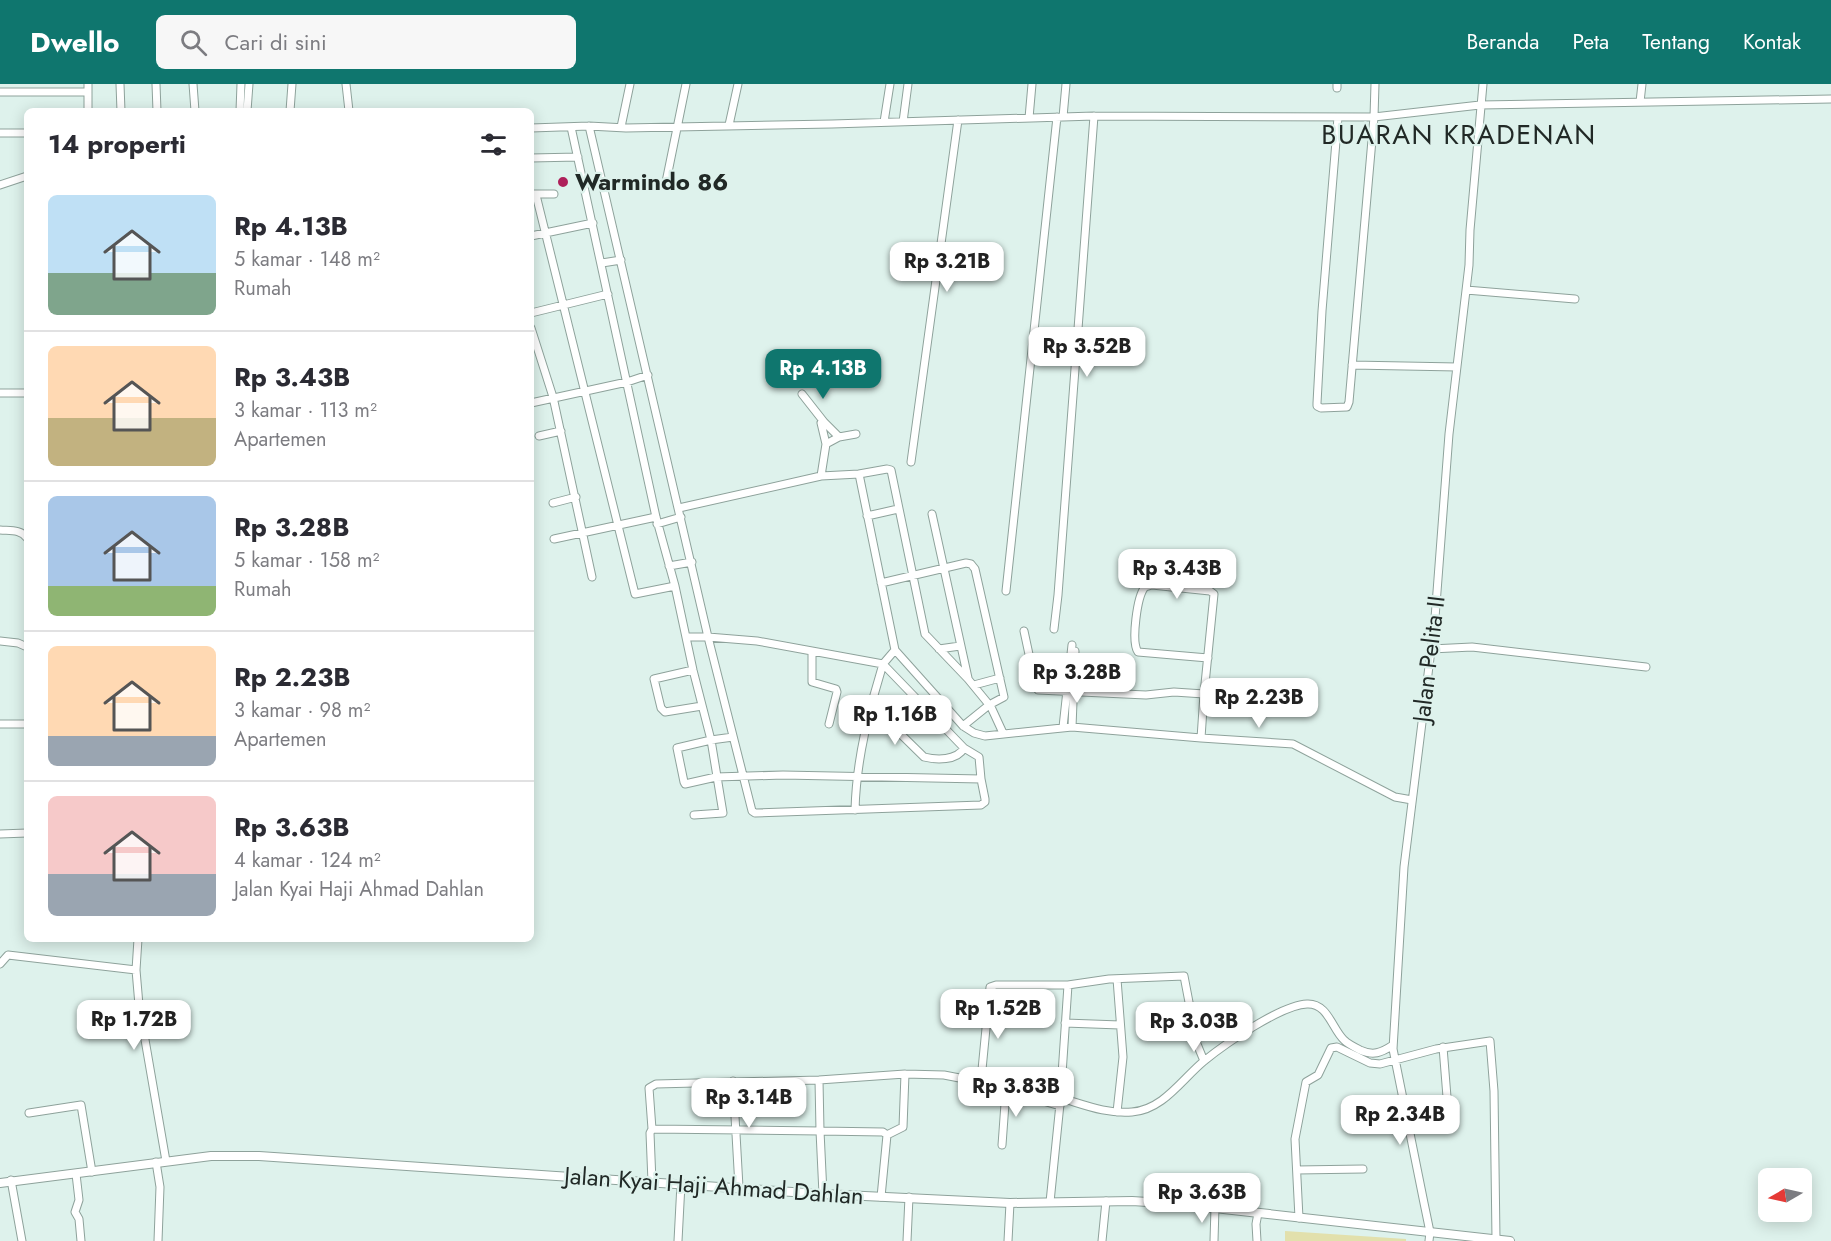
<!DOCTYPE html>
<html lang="id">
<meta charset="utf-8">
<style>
:root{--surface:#fff;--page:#f7f7f7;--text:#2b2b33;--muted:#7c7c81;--line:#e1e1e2;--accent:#0f766e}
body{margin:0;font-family:Jost,sans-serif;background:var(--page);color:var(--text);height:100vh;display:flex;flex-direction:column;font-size:22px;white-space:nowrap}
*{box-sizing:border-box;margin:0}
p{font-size:20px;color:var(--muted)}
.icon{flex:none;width:33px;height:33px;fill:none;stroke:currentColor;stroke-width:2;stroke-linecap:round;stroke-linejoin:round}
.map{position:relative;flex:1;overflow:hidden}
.side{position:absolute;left:24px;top:24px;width:510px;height:834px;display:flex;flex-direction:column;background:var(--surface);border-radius:9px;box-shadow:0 3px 15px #0003}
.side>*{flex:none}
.needle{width:39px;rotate:261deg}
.tools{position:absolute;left:1758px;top:1084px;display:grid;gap:12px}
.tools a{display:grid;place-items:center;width:54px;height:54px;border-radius:9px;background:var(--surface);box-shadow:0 3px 15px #0003;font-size:30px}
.price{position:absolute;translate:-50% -51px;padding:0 14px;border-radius:12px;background:#fff;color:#222;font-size:20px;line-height:39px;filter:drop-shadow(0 2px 3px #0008)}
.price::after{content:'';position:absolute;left:50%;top:36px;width:18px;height:14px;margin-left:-9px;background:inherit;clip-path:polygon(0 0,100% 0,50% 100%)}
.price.active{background:var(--accent);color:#fff}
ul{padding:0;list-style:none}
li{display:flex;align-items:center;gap:18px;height:150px;padding:0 24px}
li+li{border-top:2px solid var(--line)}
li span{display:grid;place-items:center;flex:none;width:168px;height:120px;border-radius:9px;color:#555}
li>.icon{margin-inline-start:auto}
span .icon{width:72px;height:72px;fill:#fffc;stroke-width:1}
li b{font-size:26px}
h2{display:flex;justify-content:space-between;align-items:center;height:72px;padding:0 24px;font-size:26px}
header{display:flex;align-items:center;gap:36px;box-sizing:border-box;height:84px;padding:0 30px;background:var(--accent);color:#fff}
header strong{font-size:28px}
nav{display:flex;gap:33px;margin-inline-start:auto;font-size:21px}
.search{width:420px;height:54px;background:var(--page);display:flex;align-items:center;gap:15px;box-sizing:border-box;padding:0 21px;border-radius:9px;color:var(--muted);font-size:22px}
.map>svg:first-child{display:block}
.green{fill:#e2e0ac}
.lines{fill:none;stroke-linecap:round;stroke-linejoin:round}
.minor-casing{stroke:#8ea29b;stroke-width:9}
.tertiary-casing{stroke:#8ea29b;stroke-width:10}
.minor{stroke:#fff;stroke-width:7}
.tertiary{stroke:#fff;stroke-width:8}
.poi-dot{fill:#ae205a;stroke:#def2ec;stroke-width:2}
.labels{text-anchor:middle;stroke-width:4.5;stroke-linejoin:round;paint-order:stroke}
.poi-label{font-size:24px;font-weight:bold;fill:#212926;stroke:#def2ec;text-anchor:start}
.street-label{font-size:24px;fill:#212926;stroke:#def2ec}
.quarter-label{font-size:27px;letter-spacing:1.5px;fill:#212926;stroke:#def2ec}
</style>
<header>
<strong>Dwello</strong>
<div class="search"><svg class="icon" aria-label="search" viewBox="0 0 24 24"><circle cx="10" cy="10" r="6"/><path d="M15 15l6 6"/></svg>Cari di sini</div>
<nav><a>Beranda</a><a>Peta</a><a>Tentang</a><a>Kontak</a></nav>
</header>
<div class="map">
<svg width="1831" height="1157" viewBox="0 0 1831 1157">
<rect width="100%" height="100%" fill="#def2ec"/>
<!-- green -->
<path class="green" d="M1285,1147L1406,1155V1157H1285Z"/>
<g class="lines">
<!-- minor casing -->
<g class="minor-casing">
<path id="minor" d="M88,0V27
M120,0L121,27
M156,0L157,27
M193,0L195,27
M346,0L349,27
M1337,4V0
M0,8H88
M1640,18L1642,0
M240,27L241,0
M247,27L249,0
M290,27L292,0
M1063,33L1066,0
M1338,33L1322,227L1317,319V322L1321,324L1347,323L1349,318L1374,33L1375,0
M1029,34L1032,0
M884,38L890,0
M903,38L908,0
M729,41L738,0
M589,42L708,553L752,727L755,729L981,721L985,718V715L981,695
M571,43L656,433L675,502L693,586L711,656L677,664L684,698L685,700L716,693L783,691L981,695L979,673L964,664L883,580L757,557L708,553H686
M621,43L630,0
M531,44L589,42L626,44L832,40L1094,32L1374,33L1480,21L1831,15
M0,49H27
M531,74L578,73
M666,98L686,0
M0,101L27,92
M531,110H554
M536,111L635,510L675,502
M531,152L593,139
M602,179L621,176
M1466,206L1575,215
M531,229L608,210
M531,244L553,313L592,493
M1352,281L1457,283
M0,309H27
M802,310L824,338
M531,319L627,298L648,291
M539,352L561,347
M826,360L839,353L856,350
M911,378L958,36
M859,390L887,385L891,386L925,550L968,595L991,623L1003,649
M821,392L826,360L821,339L824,338L839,353
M553,419L576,413
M679,424L821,392L859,390L895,566L883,580L872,618L873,623L924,673C936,676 957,677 964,664
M932,430L968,594
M867,432L898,425
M657,440L681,433
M0,446C9,447 21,445 27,454
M554,455L656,433
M669,482L692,478
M881,499L966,479L971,480L975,485L1004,613L989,621L963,642
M1006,507L1057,33
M1054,545L1058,511L1094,32
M1024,547L1036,603L1038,606L1146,611L1174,608L1204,610L1201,654L1293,660L1395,713L1412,716
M0,557L18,559L27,563
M939,565L960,562
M1431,565L1472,563L1646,583
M895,566L963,642L974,649L985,652L1072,643L1075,567
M812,567V598L836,605L837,608L829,640
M693,586L654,595L661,624L665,628L702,622
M974,601L1000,594
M1204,610L1214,510L1210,507L1152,501L1145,503C1137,512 1131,558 1138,568L1208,574
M0,640H27
M1063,643L1072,561
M1072,643L1201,654
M855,726C856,689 862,656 872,620
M694,731L723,729L711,656L733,653
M0,750L27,749
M138,855L136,886L139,921L166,1077
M0,880L8,871L136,886
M1117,895L1123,973L1117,1028
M1065,939L1120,941
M1443,963L1447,1013
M982,993C1008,1000 1035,1006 1061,1014C1085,1021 1106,1030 1132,1028C1163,1026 1182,995 1204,977C1225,960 1281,921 1307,920C1328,919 1332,945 1344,956C1348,960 1354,963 1360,966C1373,972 1381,969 1393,961
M981,996L990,903L996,901H1068L1109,895L1184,892L1197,960L1204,977
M733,997L739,1103
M29,1029L81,1021L92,1088
M652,1045L820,1047L819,996
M887,1051L903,1043L905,990
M1002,1061L1006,1006
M156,1078L160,1103L158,1157
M1297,1086L1363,1085
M76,1090L79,1116L75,1128L79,1135L81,1157
M11,1096L22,1157
M652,1098L650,1049L652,1045L649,1004L656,1000L819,996L905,990L944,991L980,998L1060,1022
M823,1110L820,1047L883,1048L887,1051L881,1113
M1050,1118L1060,1020L1068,901
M1299,1134L1295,1055L1306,998L1318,991L1331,964L1337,963L1370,979L1380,980L1436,965L1490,957L1494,1007L1496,1155
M678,1157L681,1100
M907,1157L909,1113
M1008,1157L1010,1119
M1102,1157L1106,1117
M1214,1157L1215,1123
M1257,1157L1256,1140L1258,1129
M1429,1157L1430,1148L1424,1119L1393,965L1404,783L1435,534L1449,350L1469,181L1470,146L1483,0"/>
</g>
<!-- tertiary casing -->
<g class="tertiary-casing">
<path id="tertiary" d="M0,1099L211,1072H259L823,1110L1010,1119L1132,1117L1179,1120L1510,1157"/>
</g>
<!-- minor -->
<use href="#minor" class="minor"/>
<!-- tertiary -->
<use href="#tertiary" class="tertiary"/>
</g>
<!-- markers -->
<circle class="poi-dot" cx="563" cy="98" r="6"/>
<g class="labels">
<!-- poi labels -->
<g class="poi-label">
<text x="575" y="106">Warmindo 86</text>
</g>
<!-- street labels -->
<g class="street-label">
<text transform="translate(1429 575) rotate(-83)" y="8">Jalan Pelita II</text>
<text transform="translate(714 1102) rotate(4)" y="8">Jalan Kyai Haji Ahmad Dahlan</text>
</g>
<!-- quarter labels -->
<g class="quarter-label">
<text x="1459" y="60">BUARAN KRADENAN</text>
</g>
</g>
</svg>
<div class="tools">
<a><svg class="needle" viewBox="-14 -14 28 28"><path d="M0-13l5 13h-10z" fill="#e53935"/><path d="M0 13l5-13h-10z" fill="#7c7c81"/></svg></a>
</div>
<b class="price" style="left:947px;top:209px">Rp 3.21B</b>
<b class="price" style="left:1087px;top:294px">Rp 3.52B</b>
<b class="price active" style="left:823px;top:316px">Rp 4.13B</b>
<b class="price" style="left:1177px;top:516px">Rp 3.43B</b>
<b class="price" style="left:1077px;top:620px">Rp 3.28B</b>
<b class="price" style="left:1259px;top:645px">Rp 2.23B</b>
<b class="price" style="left:895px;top:662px">Rp 1.16B</b>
<b class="price" style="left:998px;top:956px">Rp 1.52B</b>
<b class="price" style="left:134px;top:967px">Rp 1.72B</b>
<b class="price" style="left:1194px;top:969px">Rp 3.03B</b>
<b class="price" style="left:1016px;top:1034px">Rp 3.83B</b>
<b class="price" style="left:749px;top:1045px">Rp 3.14B</b>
<b class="price" style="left:1400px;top:1062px">Rp 2.34B</b>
<b class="price" style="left:1202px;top:1140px">Rp 3.63B</b>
<section class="side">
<h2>14 properti<svg class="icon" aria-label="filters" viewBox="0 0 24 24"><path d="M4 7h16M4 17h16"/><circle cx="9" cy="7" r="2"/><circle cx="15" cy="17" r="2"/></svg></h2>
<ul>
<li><span style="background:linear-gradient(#bfe0f5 65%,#7fa58c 0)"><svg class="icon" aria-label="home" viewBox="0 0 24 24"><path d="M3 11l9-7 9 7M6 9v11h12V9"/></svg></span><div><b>Rp 4.13B</b><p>5 kamar · 148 m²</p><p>Rumah</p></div></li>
<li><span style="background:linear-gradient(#ffd9b3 60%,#c2b280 0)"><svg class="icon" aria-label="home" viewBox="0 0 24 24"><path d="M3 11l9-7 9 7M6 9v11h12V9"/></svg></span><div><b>Rp 3.43B</b><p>3 kamar · 113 m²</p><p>Apartemen</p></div></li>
<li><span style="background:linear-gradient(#a9c7e8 75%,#8fb573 0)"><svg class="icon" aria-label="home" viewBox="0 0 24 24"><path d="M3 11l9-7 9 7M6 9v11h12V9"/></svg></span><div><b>Rp 3.28B</b><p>5 kamar · 158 m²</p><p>Rumah</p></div></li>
<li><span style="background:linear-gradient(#ffd9b3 75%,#9aa5b1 0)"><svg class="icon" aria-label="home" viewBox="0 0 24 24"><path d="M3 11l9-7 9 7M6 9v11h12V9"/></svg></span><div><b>Rp 2.23B</b><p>3 kamar · 98 m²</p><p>Apartemen</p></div></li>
<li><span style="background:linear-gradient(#f6c9c9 65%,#9aa5b1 0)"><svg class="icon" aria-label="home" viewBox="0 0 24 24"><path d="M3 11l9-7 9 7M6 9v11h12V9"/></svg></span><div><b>Rp 3.63B</b><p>4 kamar · 124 m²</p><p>Jalan Kyai Haji Ahmad Dahlan</p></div></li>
</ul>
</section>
</div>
